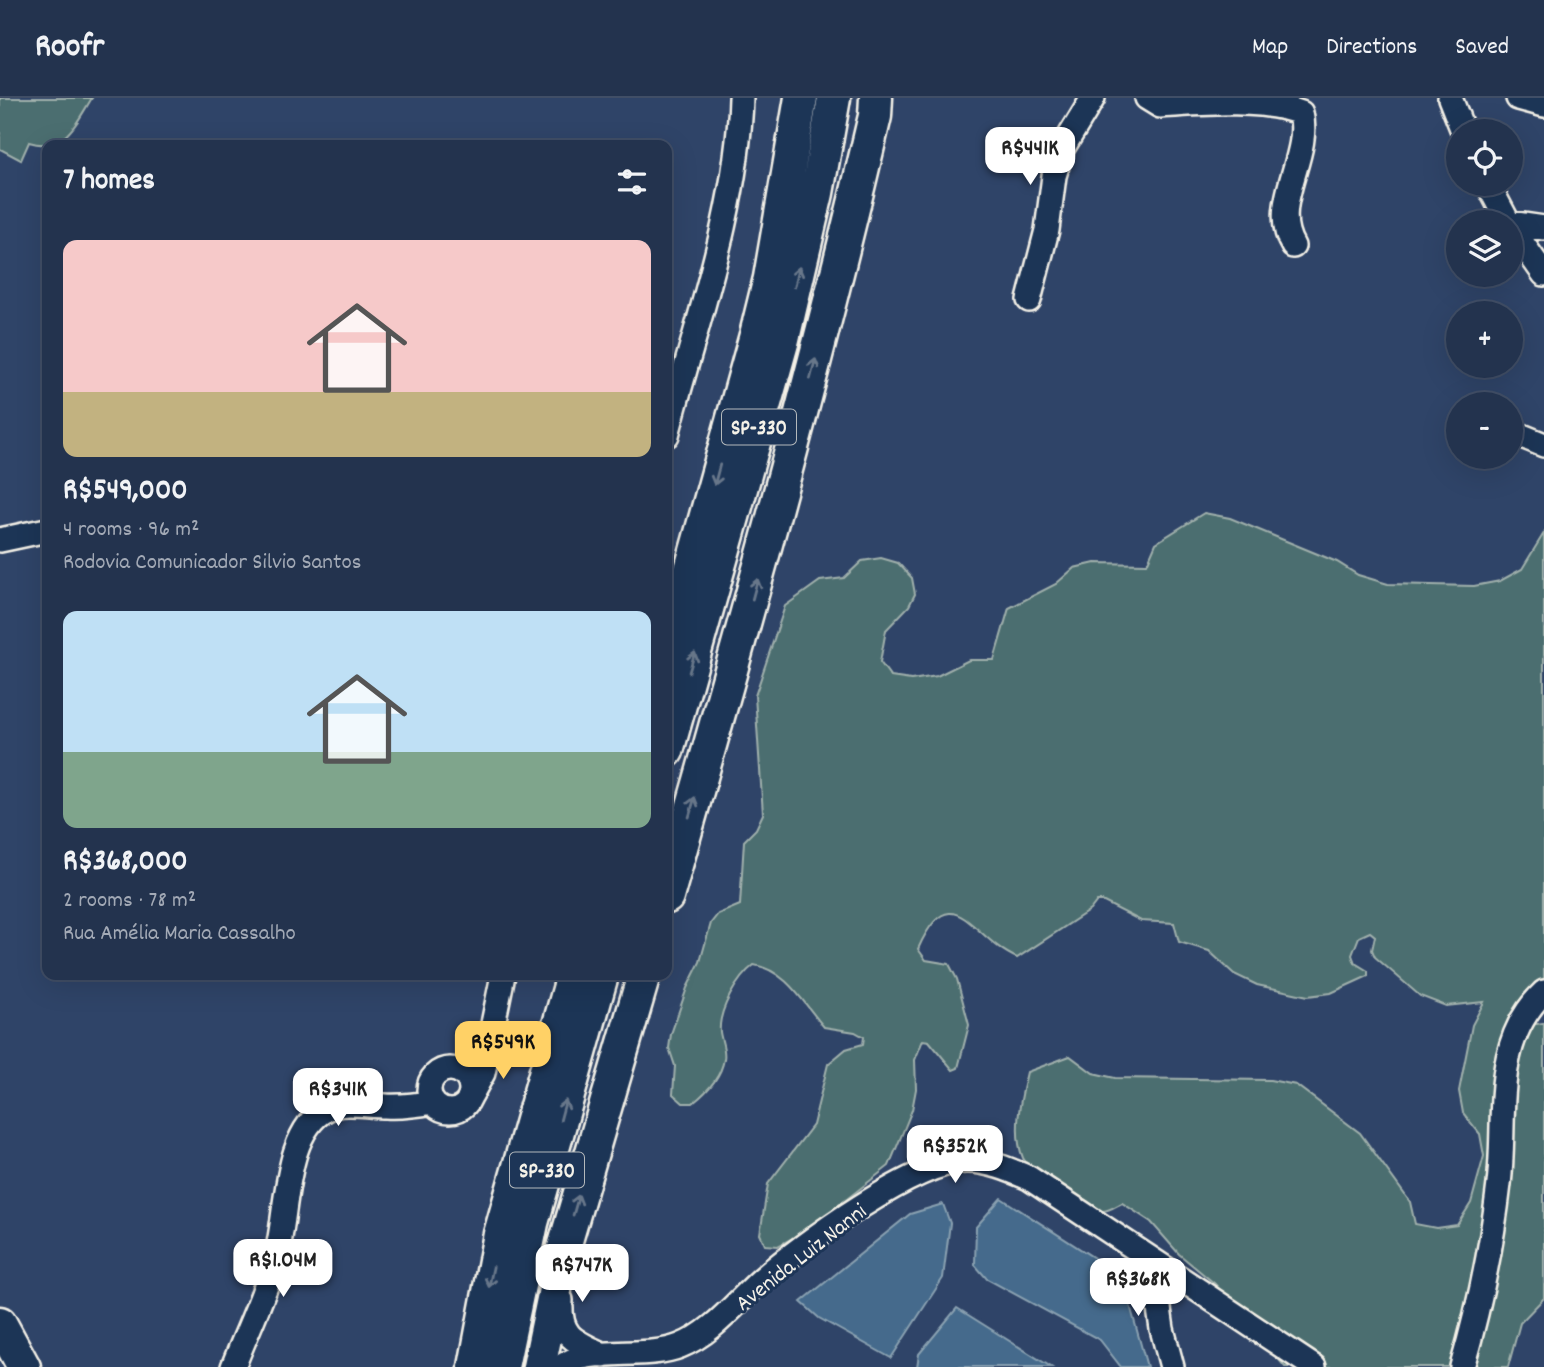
<!DOCTYPE html>
<meta charset="utf-8">
<style>
:root{--surface:#23334e;--page:#2f3f58;--text:#f1f3f6;--muted:#a3aab6;--line:#404e66;--accent:#ffd166}
body{margin:0;font-family:Dekko,sans-serif;background:var(--page);color:var(--text);height:100vh;display:flex;flex-direction:column;font-size:26px;white-space:nowrap}
*{box-sizing:border-box;margin:0}
p{font-size:23px;color:var(--muted)}
.icon{flex:none;width:38px;height:38px;fill:none;stroke:currentColor;stroke-width:2;stroke-linecap:round;stroke-linejoin:round}
.map{position:relative;flex:1;overflow:hidden}
.sheet{position:absolute;left:42px;top:42px;width:630px;height:840px;display:flex;flex-direction:column;background:var(--surface);border-radius:14px;box-shadow:0 7px 28px #0002,0 0 0 2px var(--line)}
.sheet>*{flex:none}
.fabs{position:absolute;left:1446px;top:21px;display:grid;gap:14px}
.fabs a{display:grid;place-items:center;width:77px;height:77px;border-radius:50%;background:var(--surface);box-shadow:0 7px 28px #0002,0 0 0 2px var(--line);font-size:35px}
.price{position:absolute;translate:-50% -60px;padding:0 16px;border-radius:14px;background:#fff;color:#222;font-size:23px;line-height:46px;filter:drop-shadow(0 2px 4px #0008)}
.price::after{content:'';position:absolute;left:50%;top:42px;width:21px;height:16px;margin-left:-10px;background:inherit;clip-path:polygon(0 0,100% 0,50% 100%)}
.price.current{background:var(--accent);color:#111}
ul{padding:0;list-style:none}
li{display:grid;align-content:center;gap:14px;height:371px;padding:0 21px}
li span{display:grid;place-items:center;height:217px;border-radius:14px;color:#555}
li>.icon{margin-inline-start:auto}
span .icon{width:126px;height:126px;fill:#fffc;stroke-width:1}
li b{font-size:30px}
h2{display:flex;justify-content:space-between;align-items:center;height:84px;padding:0 21px;font-size:30px}
header{display:flex;align-items:center;gap:42px;box-sizing:border-box;height:98px;padding:0 35px;background:var(--surface);border-bottom:2px solid var(--line)}
header strong{font-size:33px}
nav{display:flex;gap:38px;margin-inline-start:auto;font-size:24px}
.map>svg:first-child{display:block}
.green{fill:#4c6e6f;stroke:#a0b0ac;stroke-width:2}
.water{fill:#446b8c;stroke:#8aa1b1;stroke-width:2}
.lines{fill:none;stroke-linecap:round;stroke-linejoin:round}
.minor-casing{stroke:#f4f1e8;stroke-width:28}
.highway-casing{stroke:#f4f1e8;stroke-width:37}
.minor{stroke:#1d3557;stroke-width:23}
.highway{stroke:#1d3557;stroke-width:32}
.oneway{stroke:#68778a}
.labels{text-anchor:middle;stroke-width:6;stroke-linejoin:round;paint-order:stroke}
.shield{fill:#1d3557;stroke:#b4b9bc;stroke-width:2}
.shield-label{font-size:21px;font-weight:bold;fill:#f4f1e8}
.street-label{font-size:23px;fill:#f4f1e8;stroke:#1d3557}
</style>
<header>
<strong>Roofr</strong>
<nav><a>Map</a><a>Directions</a><a>Saved</a></nav>
</header>
<div class="map">
<svg width="1544" height="1269" viewBox="0 0 1544 1269">
<rect width="100%" height="100%" fill="#2f4468"/>
<filter id="ink" filterUnits="userSpaceOnUse"><feTurbulence type="fractalNoise" baseFrequency=".0143" numOctaves="2"/><feDisplacementMap in="SourceGraphic" scale="14" xChannelSelector="R" yChannelSelector="G"/><feConvolveMatrix kernelMatrix="1 2 1 2 8 2 1 2 1" color-interpolation-filters="sRGB"/></filter>
<g filter="url(#ink)">
<!-- green -->
<path class="green" d="M0,0H92C75,27 64,55 29,44L21,62L0,51Z
M1204,415L1230,420L1337,464L1358,477L1388,486L1474,488L1500,483L1522,471L1544,435V890L1515,929L1544,925V1200L1520,1225L1508,1269H1285L1215,1186L1179,1156L1151,1124L1122,1105C1116,1108 1109,1113 1103,1113C1086,1113 1030,1075 1023,1060C1012,1034 1021,1000 1027,974L1070,958L1093,975L1115,980L1270,982L1296,987L1360,1035L1410,1104L1415,1126L1436,1130L1457,1127L1471,1105L1484,1058L1480,1036L1463,1015L1459,993L1472,927L1484,904L1446,908L1420,898L1375,859L1372,852L1375,838L1370,834L1359,839L1352,857L1355,865L1368,873V878L1331,895L1308,898L1257,887L1234,876L1209,853L1179,844L1174,825L1141,823L1102,803H1097L1090,812L1017,860C971,840 952,775 918,851L926,862L949,866L957,881L969,927L958,970L953,972L929,943L923,942L915,962L916,991L912,1012L889,1068L806,1133L778,1148L765,1147L760,1136L768,1086L813,1027L828,966L846,951L863,946L864,939L855,934L824,929C804,906 786,872 754,867C738,879 718,912 720,934C721,942 726,952 724,961C721,979 707,994 693,1005H683L673,996L675,968L669,950L671,936L687,890L700,864L711,825L718,816L740,807L744,743L756,731L763,716L755,598L785,508L820,483L844,480L862,463L881,460L898,465L912,480L915,496L909,508L886,532L880,564L891,579L911,582L937,578L969,562H994L1009,510L1056,486L1074,470L1095,465L1147,466L1156,445Z"/>
<!-- water -->
<path class="water" d="M1001,1100L1122,1178L1147,1269H1121L1100,1242L987,1181L975,1167L976,1129Z
M943,1106L950,1125L943,1180L891,1260L819,1220L801,1204L910,1116Z
M957,1210L1051,1269H917L919,1256Z"/>
<g class="lines">
<!-- minor casing -->
<g class="minor-casing">
<path id="minor" d="M1147,0L1160,8C1203,5 1263,0 1301,15C1312,58 1268,107 1293,148
M1450,0L1463,33
M1518,0L1544,7
M1488,86L1508,124
M1510,125L1544,130
M1510,128L1544,176
M1029,202L1047,132L1054,78L1062,51L1093,0
M1510,333L1544,347
M667,337C695,229 738,111 741,0
M0,442L47,432
M429 992a21 21 0 1 1 42 0a21 21 0 1 1-42 0Z
M471,997L483,975L503,877
M1152,1162L1162,1231L1172,1269
M561,1202C559,1239 574,1243 604,1257
M233,1269C247,1233 265,1196 276,1159C288,1117 283,1033 327,1011C345,1002 366,1008 385,1008C402,1009 417,1007 433,1004
M561,1269C588,1247 646,1262 680,1248C713,1235 736,1204 762,1181C801,1147 917,1061 968,1063C989,1063 1010,1072 1029,1080L1314,1269
M1462,1269C1479,1210 1492,1147 1499,1086C1507,1020 1490,945 1544,894"/>
</g>
<!-- highway casing -->
<g class="highway-casing">
<path id="highway" d="M667,558L756,237L770,180L801,0
M667,653L782,245L817,95L834,0
M667,799C741,539 814,280 875,18L876,0
M0,1225L24,1269
M475,1269L500,1136L573,877
M502,1269L532,1125L602,877
M539,1269L563,1153L644,877"/>
</g>
<!-- minor -->
<use href="#minor" class="minor"/>
<!-- highway -->
<use href="#highway" class="highway"/>
</g>
<!-- one-way arrows -->
<defs><path id="oneway-shaft" d="M-6 0H5M1.5-3L5.5 0L1.5 3" fill="none" stroke-width="1.6" stroke-linecap="round" stroke-linejoin="round" transform="scale(1.75)"/></defs>
<g class="oneway">
<use href="#oneway-shaft" transform="translate(797 179) rotate(-77)"/>
<use href="#oneway-shaft" transform="translate(813 271) rotate(-75)"/>
<use href="#oneway-shaft" transform="translate(717 377) rotate(105)"/>
<use href="#oneway-shaft" transform="translate(755 491) rotate(-75)"/>
<use href="#oneway-shaft" transform="translate(692 564) rotate(-74)"/>
<use href="#oneway-shaft" transform="translate(692 709) rotate(-74)"/>
<use href="#oneway-shaft" transform="translate(563 1012) rotate(-75)"/>
<use href="#oneway-shaft" transform="translate(576 1107) rotate(-74)"/>
<use href="#oneway-shaft" transform="translate(491 1179) rotate(102)"/>
</g>
</g>
<g class="labels">
<!-- shield labels -->
<g class="shield">
<rect x="722" y="311.5" width="74" height="35" rx="5"/>
<rect x="510" y="1054.5" width="74" height="35" rx="5"/>
</g>
<g class="shield-label">
<text x="759" y="336">SP-330</text>
<text x="547" y="1079">SP-330</text>
</g>
<!-- street labels -->
<g class="street-label">
<text transform="translate(800 1158) rotate(-38)" y="8">Avenida Luiz Nanni</text>
</g>
</g>
</svg>
<div class="fabs">
<a><svg class="icon" aria-label="locate" viewBox="0 0 24 24"><circle cx="12" cy="12" r="6"/><path d="M12 2v4M12 18v4M2 12h4M18 12h4"/></svg></a>
<a><svg class="icon" aria-label="layers" viewBox="0 0 24 24"><path d="M12 4l9 5-9 5-9-5zM3 14l9 5 9-5"/></svg></a>
<a>+</a>
<a>−</a>
</div>
<b class="price" style="left:1030px;top:89px">R$441K</b>
<b class="price current" style="left:503px;top:983px">R$549K</b>
<b class="price" style="left:338px;top:1030px">R$341K</b>
<b class="price" style="left:955px;top:1087px">R$352K</b>
<b class="price" style="left:283px;top:1201px">R$1.04M</b>
<b class="price" style="left:582px;top:1206px">R$747K</b>
<b class="price" style="left:1138px;top:1220px">R$368K</b>
<section class="sheet">
<h2>7 homes<svg class="icon" aria-label="filters" viewBox="0 0 24 24"><path d="M4 7h16M4 17h16"/><circle cx="9" cy="7" r="2"/><circle cx="15" cy="17" r="2"/></svg></h2>
<ul>
<li><span style="background:linear-gradient(#f6c9c9 70%,#c2b280 0)"><svg class="icon" aria-label="home" viewBox="0 0 24 24"><path d="M3 11l9-7 9 7M6 9v11h12V9"/></svg></span><div><b>R$549,000</b><p>4 rooms · 96 m²</p><p>Rodovia Comunicador Silvio Santos</p></div></li>
<li><span style="background:linear-gradient(#bfe0f5 65%,#7fa58c 0)"><svg class="icon" aria-label="home" viewBox="0 0 24 24"><path d="M3 11l9-7 9 7M6 9v11h12V9"/></svg></span><div><b>R$368,000</b><p>2 rooms · 78 m²</p><p>Rua Amélia Maria Cassalho</p></div></li>
</ul>
</section>
</div>
